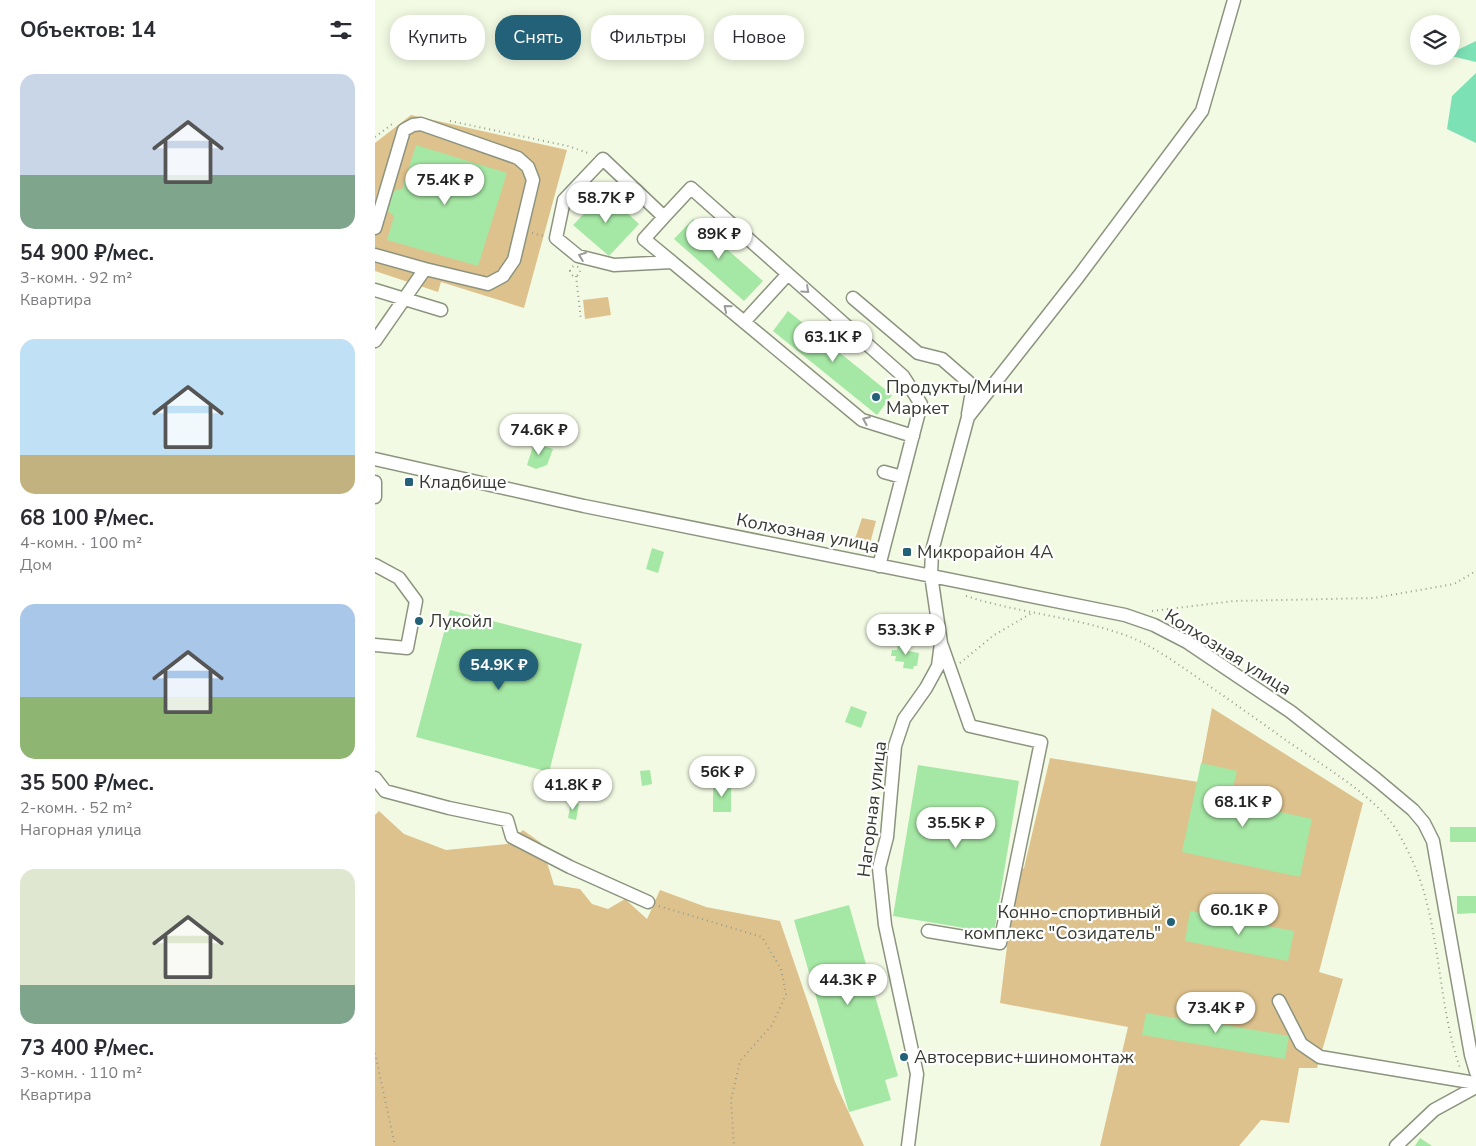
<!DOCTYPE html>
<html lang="ru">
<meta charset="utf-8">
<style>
:root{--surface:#fff;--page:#f2f2f3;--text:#2b2b33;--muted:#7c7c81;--accent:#226177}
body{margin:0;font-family:"Nunito Sans",sans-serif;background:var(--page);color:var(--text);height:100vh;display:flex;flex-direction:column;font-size:19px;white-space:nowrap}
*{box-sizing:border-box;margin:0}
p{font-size:16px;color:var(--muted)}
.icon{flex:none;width:28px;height:28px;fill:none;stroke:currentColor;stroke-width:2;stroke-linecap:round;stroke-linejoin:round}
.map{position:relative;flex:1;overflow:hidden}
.side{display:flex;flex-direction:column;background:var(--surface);width:375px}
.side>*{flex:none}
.guide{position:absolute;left:15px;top:15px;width:475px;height:45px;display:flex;gap:10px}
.buttons{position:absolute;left:1035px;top:15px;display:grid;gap:10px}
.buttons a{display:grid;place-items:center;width:50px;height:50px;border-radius:50%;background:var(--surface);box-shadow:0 2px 12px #0003;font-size:25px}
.price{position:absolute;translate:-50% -42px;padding:0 11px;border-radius:18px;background:#fff;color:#222;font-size:16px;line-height:32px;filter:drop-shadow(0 1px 2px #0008)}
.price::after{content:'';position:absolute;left:50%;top:30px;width:15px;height:11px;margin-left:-8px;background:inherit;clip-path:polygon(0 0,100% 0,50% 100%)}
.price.active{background:var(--accent);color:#fff}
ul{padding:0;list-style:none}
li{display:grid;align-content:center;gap:10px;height:265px;padding:0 20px}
li span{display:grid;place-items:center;height:155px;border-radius:15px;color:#555}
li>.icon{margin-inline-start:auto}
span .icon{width:90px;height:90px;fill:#fffc;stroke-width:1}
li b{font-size:21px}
h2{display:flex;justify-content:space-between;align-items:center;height:60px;padding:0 20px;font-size:21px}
.chip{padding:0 18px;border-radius:20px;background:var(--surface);box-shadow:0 2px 12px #0003;font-size:18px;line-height:45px}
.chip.active{background:var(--accent);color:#fff}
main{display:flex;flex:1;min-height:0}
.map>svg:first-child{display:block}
.green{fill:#dec28d}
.water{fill:#7de1b6}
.building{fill:#a5e7a4}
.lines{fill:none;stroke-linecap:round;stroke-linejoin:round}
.minor-casing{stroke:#8c947f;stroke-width:15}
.path{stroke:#979d8d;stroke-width:2;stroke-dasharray:1 4;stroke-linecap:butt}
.minor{stroke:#fff;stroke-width:12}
.oneway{stroke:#9a9c98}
.poi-dot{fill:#226177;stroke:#fff;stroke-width:2}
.labels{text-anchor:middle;stroke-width:4.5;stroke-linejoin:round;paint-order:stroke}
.poi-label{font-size:18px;fill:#363a31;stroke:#fff;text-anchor:start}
.street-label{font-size:18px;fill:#363a31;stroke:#fff}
</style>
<main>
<section class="side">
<h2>Объектов: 14<svg class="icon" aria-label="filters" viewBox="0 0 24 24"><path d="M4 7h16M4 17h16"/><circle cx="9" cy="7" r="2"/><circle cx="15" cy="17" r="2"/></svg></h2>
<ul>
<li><span style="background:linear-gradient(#c9d6e8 65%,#7fa58c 0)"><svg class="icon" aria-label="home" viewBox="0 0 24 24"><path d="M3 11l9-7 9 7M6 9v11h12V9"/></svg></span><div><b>54 900 ₽/мес.</b><p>3-комн. · 92 m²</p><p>Квартира</p></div></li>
<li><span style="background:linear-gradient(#bfe0f5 75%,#c2b280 0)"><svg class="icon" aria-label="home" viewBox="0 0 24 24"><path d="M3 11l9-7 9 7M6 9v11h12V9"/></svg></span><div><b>68 100 ₽/мес.</b><p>4-комн. · 100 m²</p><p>Дом</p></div></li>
<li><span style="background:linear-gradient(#a9c7e8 60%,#8fb573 0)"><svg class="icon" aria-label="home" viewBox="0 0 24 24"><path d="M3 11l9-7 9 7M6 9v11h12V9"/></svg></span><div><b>35 500 ₽/мес.</b><p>2-комн. · 52 m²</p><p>Нагорная улица</p></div></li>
<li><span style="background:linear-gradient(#dfe7d0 75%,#7fa58c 0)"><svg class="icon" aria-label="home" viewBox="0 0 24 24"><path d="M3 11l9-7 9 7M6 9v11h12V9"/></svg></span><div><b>73 400 ₽/мес.</b><p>3-комн. · 110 m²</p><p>Квартира</p></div></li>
</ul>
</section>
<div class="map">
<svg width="1101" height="1146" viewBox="0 0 1101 1146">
<rect width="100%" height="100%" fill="#f2fae3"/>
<!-- green -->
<path class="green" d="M36,115L192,150L149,308L66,282L63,292L0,271V143Z
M233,297L236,315L210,319L208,300Z
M487,518L501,521L493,551L477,548Z
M837,708L988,803L944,972L968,979L942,1068H924L914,1123L886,1120L864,1146H725L753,1027L625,1003L641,873L649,868L675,758L823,782Z
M4,811L29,834L71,850L132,844L148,830L166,843L179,885L205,889L217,904L233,909L250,899L272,919L285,890L331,907L405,921L460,1082L489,1146H0V815Z"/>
<!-- water -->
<path class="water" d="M1101,41V62L1076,56V53Z
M1101,73V143L1072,129L1077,96Z"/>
<!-- building -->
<path class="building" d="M41,145L132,173L103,266L12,240L19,216L14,212L11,206L15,195L21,190L27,189Z
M230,192L264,224L234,256L198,225Z
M318,219L388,281L369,301L299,239Z
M413,311L517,395L502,415L398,331Z
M159,443L178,449L172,465L161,469L152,465Z
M277,548L289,552L283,573L271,569Z
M75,610L207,644L174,772L41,737Z
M523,643L534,644L533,651L544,653L542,666H539L538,669L528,668L529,662L520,661L521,656H516L517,650H522Z
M476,706L492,712L486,728L470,722Z
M826,763L862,771L855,801L937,819L925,877L807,852Z
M543,765L644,781L619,933L518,916Z
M275,770L277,784L267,786L265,771Z
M338,784H356V812H338Z
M196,802L204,804L201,820L193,818Z
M1075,827H1101V842H1075Z
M1082,896H1101V913L1082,914Z
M474,905L523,1076L510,1080L516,1100L474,1112L419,920Z
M815,911L919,931L913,961L810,941Z
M831,1008L852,1011L849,1025L914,1036L910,1059L767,1035L771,1013L829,1023Z
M1045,1138L1057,1146H1040Z"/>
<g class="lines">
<!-- minor casing -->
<g class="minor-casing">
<path id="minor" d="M289,217L269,239L297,262
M0,228L29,130L38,125L46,124L143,158L153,167L158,180L139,260L128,276L113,284L50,269
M0,255L50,269L0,341
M0,290L66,310
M478,298L543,353L567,359L598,386L593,414
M369,322L413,274
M0,459L209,506L750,615L779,625L812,642L916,712L1001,779L1038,810L1049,823L1058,841L1096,1055L1101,1072
M509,472L527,477
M0,482V497
M0,565L24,578L41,601L32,648L0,645
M504,566L546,404L528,376L316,188L289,217L228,159L189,200L181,238L203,256L239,265L297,262L487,420L538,436
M0,778L10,791L74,808L132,820L137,837L195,867L273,902
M553,931L625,943L666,742L595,726L567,646
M904,1001L926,1044L945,1057L1101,1083
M533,1146L542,1074L510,925L504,868L512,837L520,746L529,719L551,688L563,666L566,643L556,575L557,551L593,417L703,277L827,111L859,0
M1021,1146L1059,1110L1101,1087"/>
</g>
<!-- path -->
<path class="path" d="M75,121L193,146L216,154
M0,137L20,122
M157,233L169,236
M195 271a5 5 0 1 1 10 0a5 5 0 1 1-10 0Z
M201,276L206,320
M591,596C640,612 692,616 741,632C771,641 797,660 823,678C853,699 883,720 912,741C944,763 993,792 1016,822C1025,834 1032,849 1038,862C1066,925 1062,1002 1085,1068
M777,611L859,601L999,598L1079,584L1101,571
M585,663L619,635L657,613
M284,906L387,937L406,969L411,994L397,1025L365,1061L356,1100L359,1146
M0,1053L20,1146"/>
<!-- minor -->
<use href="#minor" class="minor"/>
</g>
<!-- one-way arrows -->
<defs><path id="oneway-chevron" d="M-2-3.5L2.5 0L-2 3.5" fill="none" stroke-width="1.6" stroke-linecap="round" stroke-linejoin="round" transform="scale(1.25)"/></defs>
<g class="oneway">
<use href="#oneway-chevron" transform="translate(207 256) rotate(-159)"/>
<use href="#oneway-chevron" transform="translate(431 290) rotate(42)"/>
<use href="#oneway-chevron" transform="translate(352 308) rotate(-140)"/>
<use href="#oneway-chevron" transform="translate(491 420) rotate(-157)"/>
</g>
<!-- markers -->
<g class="poi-dot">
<circle cx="501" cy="397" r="5"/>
<rect x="29" y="477" width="10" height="10" rx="2.5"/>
<rect x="527" y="547" width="10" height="10" rx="2.5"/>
<circle cx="44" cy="621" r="5"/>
<circle cx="796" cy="922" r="5"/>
<circle cx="529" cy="1057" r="5"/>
</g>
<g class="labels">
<!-- poi labels -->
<g class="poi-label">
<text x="511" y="393">Продукты/Мини<tspan x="511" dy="21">Маркет</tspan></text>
<text x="44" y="488">Кладбище</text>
<text x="542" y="558">Микрорайон 4А</text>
<text x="54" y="627">Лукойл</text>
<text x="786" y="918" text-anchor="end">Конно-спортивный<tspan x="786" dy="21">комплекс "Созидатель"</tspan></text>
<text x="539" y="1063">Автосервис+шиномонтаж</text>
</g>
<!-- street labels -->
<g class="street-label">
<text transform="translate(433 533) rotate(11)" y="6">Колхозная улица</text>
<text transform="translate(853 652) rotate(32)" y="6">Колхозная улица</text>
<text transform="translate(497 809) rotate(-83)" y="6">Нагорная улица</text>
</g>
</g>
</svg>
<div class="buttons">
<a><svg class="icon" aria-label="layers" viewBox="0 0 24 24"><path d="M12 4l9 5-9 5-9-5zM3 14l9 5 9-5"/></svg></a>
</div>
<b class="price" style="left:70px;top:206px">75.4K ₽</b>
<b class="price" style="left:231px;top:224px">58.7K ₽</b>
<b class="price" style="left:344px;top:260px">89K ₽</b>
<b class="price" style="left:458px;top:363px">63.1K ₽</b>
<b class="price" style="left:164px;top:456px">74.6K ₽</b>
<b class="price" style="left:531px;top:656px">53.3K ₽</b>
<b class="price active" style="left:124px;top:691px">54.9K ₽</b>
<b class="price" style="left:347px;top:798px">56K ₽</b>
<b class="price" style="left:198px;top:811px">41.8K ₽</b>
<b class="price" style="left:868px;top:828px">68.1K ₽</b>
<b class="price" style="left:581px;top:849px">35.5K ₽</b>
<b class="price" style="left:864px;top:936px">60.1K ₽</b>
<b class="price" style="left:473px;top:1006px">44.3K ₽</b>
<b class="price" style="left:841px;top:1034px">73.4K ₽</b>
<div class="guide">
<a class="chip">Купить</a>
<a class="chip active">Снять</a>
<a class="chip">Фильтры</a>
<a class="chip">Новое</a>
</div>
</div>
</main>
